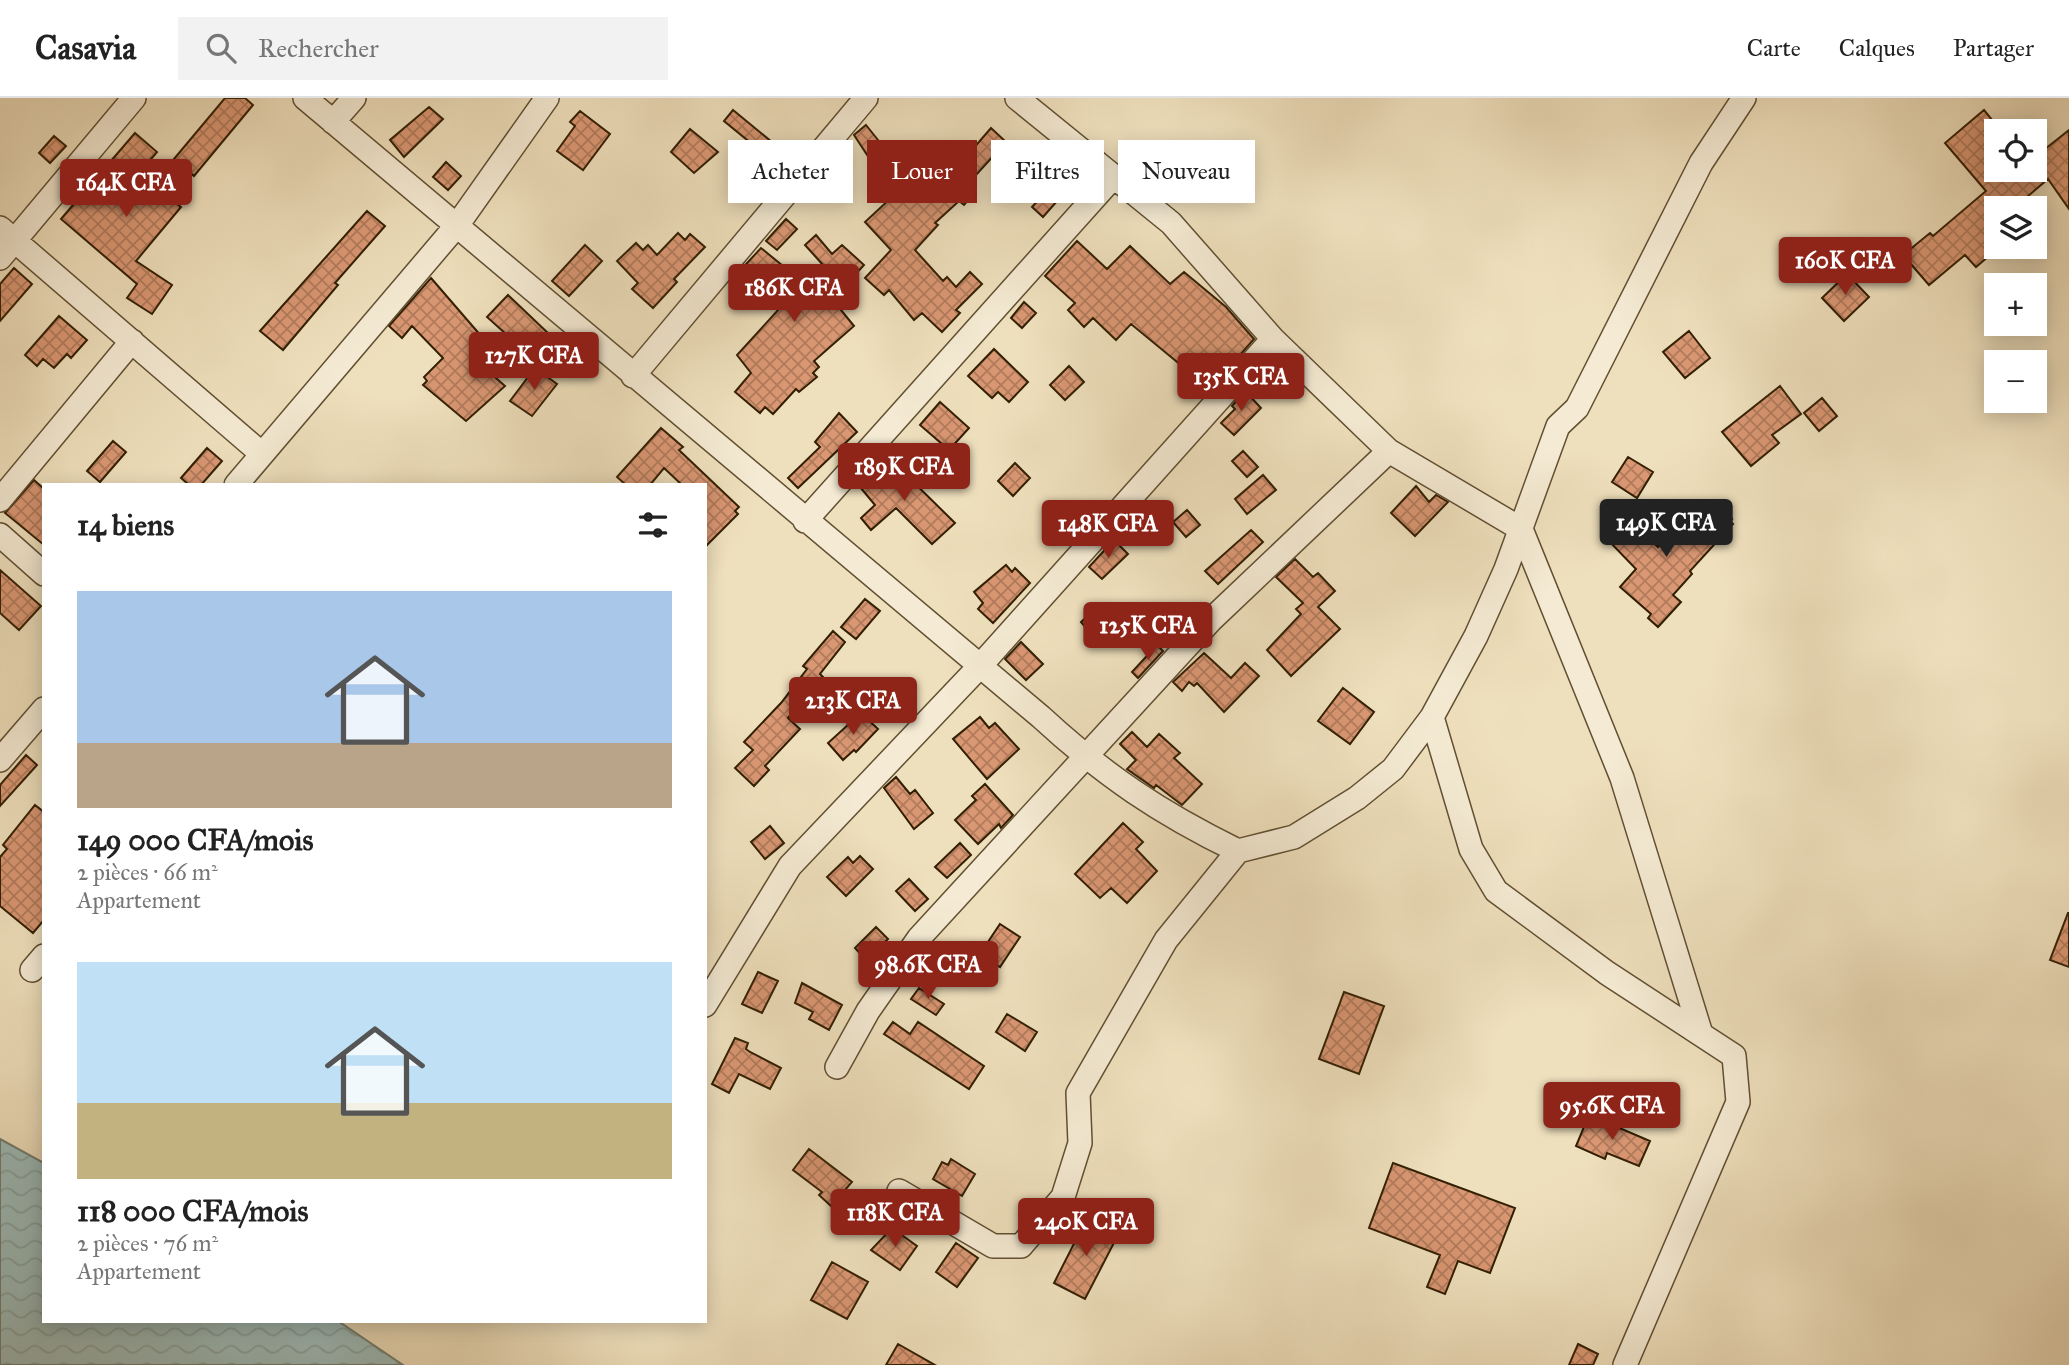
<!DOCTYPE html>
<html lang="fr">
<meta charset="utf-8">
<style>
:root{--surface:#fff;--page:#f2f2f2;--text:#222;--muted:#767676;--line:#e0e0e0;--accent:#8f2418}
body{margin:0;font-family:"IM FELL Great Primer",serif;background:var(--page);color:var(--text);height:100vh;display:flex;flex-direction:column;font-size:26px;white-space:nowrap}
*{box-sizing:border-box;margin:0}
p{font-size:23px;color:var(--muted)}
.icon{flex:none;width:38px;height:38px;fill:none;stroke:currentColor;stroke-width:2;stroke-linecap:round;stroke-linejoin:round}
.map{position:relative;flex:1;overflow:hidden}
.side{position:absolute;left:42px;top:385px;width:665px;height:840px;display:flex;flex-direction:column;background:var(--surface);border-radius:0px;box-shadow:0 4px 18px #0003}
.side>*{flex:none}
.guide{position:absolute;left:728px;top:42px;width:665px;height:63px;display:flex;gap:14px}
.controls{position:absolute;left:1984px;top:21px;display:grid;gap:14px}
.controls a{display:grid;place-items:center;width:63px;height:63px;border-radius:0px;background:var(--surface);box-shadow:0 4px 18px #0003;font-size:35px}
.price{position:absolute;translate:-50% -60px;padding:0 16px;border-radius:7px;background:var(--accent);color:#fff;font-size:23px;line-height:46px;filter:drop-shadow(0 2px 4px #0008)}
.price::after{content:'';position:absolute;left:50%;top:42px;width:21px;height:16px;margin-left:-10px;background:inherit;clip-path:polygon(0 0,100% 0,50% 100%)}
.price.on{background:#222;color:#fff}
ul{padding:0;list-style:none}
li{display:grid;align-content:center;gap:14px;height:371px;padding:0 35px}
li span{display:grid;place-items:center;height:217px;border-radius:0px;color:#555}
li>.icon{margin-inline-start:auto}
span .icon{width:126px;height:126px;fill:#fffc;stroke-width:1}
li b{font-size:30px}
h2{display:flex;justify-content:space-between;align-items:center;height:84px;padding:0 35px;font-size:30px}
.chip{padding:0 24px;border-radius:0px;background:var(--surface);box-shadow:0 4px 18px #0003;font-size:24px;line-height:63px}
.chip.on{background:var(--accent);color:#fff}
header{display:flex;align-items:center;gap:42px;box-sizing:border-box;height:98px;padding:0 35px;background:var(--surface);border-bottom:2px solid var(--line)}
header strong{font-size:33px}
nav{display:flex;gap:38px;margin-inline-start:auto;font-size:24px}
.search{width:490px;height:63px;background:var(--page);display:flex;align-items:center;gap:18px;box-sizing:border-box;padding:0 24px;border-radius:0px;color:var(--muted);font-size:26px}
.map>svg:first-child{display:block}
.water{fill:url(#water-waves);stroke:#727d70;stroke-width:2}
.building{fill:url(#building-cross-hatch);stroke:#321f03;stroke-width:2}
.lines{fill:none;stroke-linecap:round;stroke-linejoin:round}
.minor-casing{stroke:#614f32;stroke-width:26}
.minor{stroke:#f5ebd4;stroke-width:23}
</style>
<header>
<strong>Casavia</strong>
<div class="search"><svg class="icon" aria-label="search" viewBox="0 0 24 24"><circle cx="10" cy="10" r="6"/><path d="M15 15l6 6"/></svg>Rechercher</div>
<nav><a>Carte</a><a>Calques</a><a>Partager</a></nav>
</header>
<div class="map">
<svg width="2069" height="1267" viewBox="0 0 2069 1267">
<defs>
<pattern id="water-waves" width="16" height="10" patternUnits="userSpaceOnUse" patternTransform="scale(1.75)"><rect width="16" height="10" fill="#9cbbb9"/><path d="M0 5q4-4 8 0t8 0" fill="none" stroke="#87a09d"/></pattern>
<pattern id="building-cross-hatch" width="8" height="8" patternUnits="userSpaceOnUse" patternTransform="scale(1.75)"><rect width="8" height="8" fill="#da9773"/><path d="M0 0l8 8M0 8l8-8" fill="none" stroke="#b17b5c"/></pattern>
</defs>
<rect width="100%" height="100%" fill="#efe0bd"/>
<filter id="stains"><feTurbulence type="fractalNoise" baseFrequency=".00286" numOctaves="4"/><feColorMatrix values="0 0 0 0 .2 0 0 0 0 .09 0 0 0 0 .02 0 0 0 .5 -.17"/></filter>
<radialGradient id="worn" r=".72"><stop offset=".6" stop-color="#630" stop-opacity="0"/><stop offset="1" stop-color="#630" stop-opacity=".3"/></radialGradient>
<!-- water -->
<path class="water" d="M0,1041L44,1065V1223H338L403,1267H0Z"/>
<!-- building -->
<path class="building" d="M225,0H245L253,7L194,78L174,61Z
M429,9L443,21L404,59L390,42Z
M733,12L784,54L764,78V70L756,63L763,55L724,23Z
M1984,12L1997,28V72H2035V59L2069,32V111L2048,81L2014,110H1997V151L1976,169L1965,157L1929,187L1903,157L1930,135L1933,138L1986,93L1945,45Z
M580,13L610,36L583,72L557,53L575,28L570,24Z
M866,27L890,57L875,69L854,37Z
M991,30L1006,44L965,89L974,96L964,107L959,103L935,125L938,127L915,152L943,183L947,179L956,189L970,174L982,186L956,212L960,215L942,234L922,215L914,222L889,192L884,197L865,180L891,152L865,124L921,72L940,89Z
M690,31L718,54L694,75L671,54Z
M135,35L157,54L140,74L181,109L136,163L172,187L152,216L127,200L137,186L61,121Z
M54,38L66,48L50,65L39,55Z
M446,64L461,78L448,92L433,79Z
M1055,84L1065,94L1043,119L1032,109Z
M367,113L385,128L335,185L338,187L283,252L260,233Z
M786,121L797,131L777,152L766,143Z
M678,135L685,142L690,136L705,149L674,181L677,184L653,210L632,191L638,185L617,163L636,145L643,152L648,147L657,157Z
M816,137L832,156L842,147L864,167L832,201L854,228L814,263L819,269L813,275L817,279L799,294L796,291L773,316L765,309L760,315L735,294L751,275L737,257L779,211L737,176L761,150L805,186L823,167L805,147Z
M1077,143L1107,171L1130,148L1170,186L1184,174L1226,209L1254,241L1210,291L1131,226L1116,242L1093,220L1084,229L1068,212L1075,205L1045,178Z
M585,147L602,163L569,198L552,183Z
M14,170L32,186L0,223V186Z
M1847,176L1869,199L1844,223L1822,200Z
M431,180L482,239L470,251L473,255L471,258L505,288L466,323L423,287L427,283L424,279L443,260L412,228L402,240L389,228Z
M508,197L549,236L536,249L524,238L516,245L487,219Z
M1024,204L1036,215L1022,230L1011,220Z
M59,218L87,242L71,260L67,256L54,270L43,261L37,268L25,257Z
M1689,233L1710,260L1685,280L1663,254Z
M994,251L1028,284L1009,304L998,294L992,300L968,278Z
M1069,268L1084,284L1065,302L1050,287Z
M535,270L557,286L532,318L510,303Z
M1780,288L1801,316L1772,337L1779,345L1751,368L1722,334Z
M1245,293L1261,310L1234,337L1221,325L1235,311L1232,308Z
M1822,300L1837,318L1819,333L1804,315Z
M940,304L969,330L949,352L920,327Z
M839,315L857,334L798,390L788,380L820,349L815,344Z
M661,330L683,349L679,352L739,409L735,413L738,416L705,449V387H682L664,370L650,387H626L617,379Z
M113,343L126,354L100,384L87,373Z
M207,350L222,363L201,387H189L181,380Z
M1243,353L1258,369L1247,379L1232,363Z
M1628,359L1653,374L1637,400L1612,384Z
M890,361L955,425L932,446L896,410L871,432L861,420L875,407L860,389Z
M1015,365L1030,380L1013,398L998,383Z
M1263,377L1276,392L1247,416L1235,401Z
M34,382L44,391V447L5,415Z
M1416,388L1429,404L1436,397L1448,404L1415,438L1391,415Z
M1721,408L1732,421L1730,423L1733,426L1690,473L1692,476L1673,497L1681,504L1658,529L1648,520L1651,516L1620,489L1636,471L1606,440L1625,419L1658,449L1694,412L1705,422Z
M1187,412L1200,427L1186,439L1173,424Z
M1251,432L1263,444L1218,486L1205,473Z
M1114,442L1128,456L1102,481L1089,469Z
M1295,461L1313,479L1318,475L1335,493L1318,509L1340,531L1291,578L1267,552L1301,516L1296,511L1303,505L1276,479Z
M1006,467L1012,474L1015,470L1030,485L993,525L978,511L983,505L974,494Z
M0,472L41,508L19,532L0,515Z
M865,501L880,513L856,541L841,529Z
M1095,511L1108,525L1093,538L1081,524Z
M833,533L845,544L820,576L823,579L788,620L800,631L765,668L769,672L754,688L735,670L753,652L744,644L781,605L807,571L803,568Z
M1021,544L1043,566L1026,582L1005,561Z
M1157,547L1163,553L1138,580L1132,574Z
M1204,555L1231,580L1245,565L1259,578L1224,614L1197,585L1194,588L1189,584L1182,593L1173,584Z
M1343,590L1374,614L1350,646L1318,623Z
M861,615L878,631L856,654L854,652L843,662L828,645Z
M980,619L989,630L995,625L1019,651L987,681L953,641Z
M1132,634L1147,649L1159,636L1180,655L1174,660L1202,686L1182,707L1156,687L1154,690L1127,671L1136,662L1120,646Z
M26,657L37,667L0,708V687Z
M896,679L910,696L915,692L933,715L914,731L884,690Z
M985,686L1013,717L1001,730L999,726L978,746L955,722L976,702L972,698Z
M35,707L44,714V822L33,835L0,808V759L7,751L3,747Z
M1123,725L1143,744L1136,751L1157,773L1127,805L1111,790L1100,800L1075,776Z
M770,728L784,745L765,761L751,744Z
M960,745L971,757L947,780L935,769Z
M860,758L873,771L846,798L827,779L848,759L853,765Z
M909,781L928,801L915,813L896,793Z
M2068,815H2069V869L2050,862Z
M1000,826L1020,839L1000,869L980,856Z
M876,829L888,841L866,862L855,850Z
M758,874L778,883L762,915L742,906Z
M802,885L842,907L829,932L809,921L813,914L795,905Z
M919,890L944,906L936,917L911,901Z
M1344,894L1384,908L1359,976L1319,961Z
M1007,916L1037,934L1025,953L996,934Z
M893,924L910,936L918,924L984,968L969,991L884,936Z
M735,940L748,945L746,951L750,954L781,970L770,991L739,976L729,995L712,986Z
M1589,1017L1650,1043L1639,1068L1607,1055L1605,1061L1576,1048Z
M809,1051L852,1084L831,1108L819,1097L822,1094L793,1072Z
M951,1061L975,1076L962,1098L933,1081L942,1064L948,1067Z
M1393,1065L1515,1110L1490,1175L1458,1163L1445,1196L1427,1189L1440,1157L1369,1130Z
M1087,1120L1119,1135L1085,1201L1054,1185Z
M892,1130L917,1148L900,1172L871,1152Z
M956,1145L978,1160L957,1189L936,1174Z
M832,1164L868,1184L847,1221L811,1202Z
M898,1246L935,1267H886Z
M1578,1246L1598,1256L1593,1267H1569Z"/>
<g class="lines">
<!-- minor casing -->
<g class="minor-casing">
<path id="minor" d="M305,0L1041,619C1105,678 1160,715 1238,753
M1017,0L1171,125L1273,241L1389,353L1521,431L1622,680L1701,936
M333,24L354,0
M0,130L262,356
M0,160L134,0
M633,278L866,0
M236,387L458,126L547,0
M0,402L132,243
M805,423L1113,79
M0,437L44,476
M1432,619L1471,751L1496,793L1607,875L1734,958L1738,1004L1625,1267
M0,662L44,611
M32,872L44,858
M705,907L790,768L980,568L1273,241
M837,969L868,913L919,840L1211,522L1389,353
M899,1093L993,1148H1021L1063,1099L1080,1045L1078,995L1166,842L1238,753L1294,739L1357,700L1393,671L1432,619L1476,538L1506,471L1558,328L1577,310L1701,65L1744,0"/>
</g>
<!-- minor -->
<use href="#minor" class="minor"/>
</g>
<rect width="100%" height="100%" filter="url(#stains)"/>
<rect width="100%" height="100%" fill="url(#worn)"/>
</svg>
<div class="controls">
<a><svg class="icon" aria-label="locate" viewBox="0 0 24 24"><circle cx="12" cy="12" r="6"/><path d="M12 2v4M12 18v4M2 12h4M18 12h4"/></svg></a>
<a><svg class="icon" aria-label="layers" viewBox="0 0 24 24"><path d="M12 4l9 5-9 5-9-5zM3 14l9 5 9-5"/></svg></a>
<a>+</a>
<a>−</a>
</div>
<b class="price" style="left:126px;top:121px">164K CFA</b>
<b class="price" style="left:1845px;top:199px">160K CFA</b>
<b class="price" style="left:794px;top:226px">186K CFA</b>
<b class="price" style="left:534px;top:294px">127K CFA</b>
<b class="price" style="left:1241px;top:315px">135K CFA</b>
<b class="price" style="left:904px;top:405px">189K CFA</b>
<b class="price on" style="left:1666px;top:461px">149K CFA</b>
<b class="price" style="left:1108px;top:462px">148K CFA</b>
<b class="price" style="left:1148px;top:564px">125K CFA</b>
<b class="price" style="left:853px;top:639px">213K CFA</b>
<b class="price" style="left:928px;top:903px">98.6K CFA</b>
<b class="price" style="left:1612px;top:1044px">95.6K CFA</b>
<b class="price" style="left:895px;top:1151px">118K CFA</b>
<b class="price" style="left:1086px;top:1160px">240K CFA</b>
<div class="guide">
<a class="chip">Acheter</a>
<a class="chip on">Louer</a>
<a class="chip">Filtres</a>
<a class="chip">Nouveau</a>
</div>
<section class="side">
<h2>14 biens<svg class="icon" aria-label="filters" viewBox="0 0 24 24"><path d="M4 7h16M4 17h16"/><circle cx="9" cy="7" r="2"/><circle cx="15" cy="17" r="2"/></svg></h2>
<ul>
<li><span style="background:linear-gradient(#a9c7e8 70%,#b9a48a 0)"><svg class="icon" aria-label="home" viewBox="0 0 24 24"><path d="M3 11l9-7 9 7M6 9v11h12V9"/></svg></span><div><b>149 000 CFA/mois</b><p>2 pièces · 66 m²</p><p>Appartement</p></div></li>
<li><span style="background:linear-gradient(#bfe0f5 65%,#c2b280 0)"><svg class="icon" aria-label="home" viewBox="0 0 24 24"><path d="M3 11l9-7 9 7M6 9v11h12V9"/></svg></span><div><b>118 000 CFA/mois</b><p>2 pièces · 76 m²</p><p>Appartement</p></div></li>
</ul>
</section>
</div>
